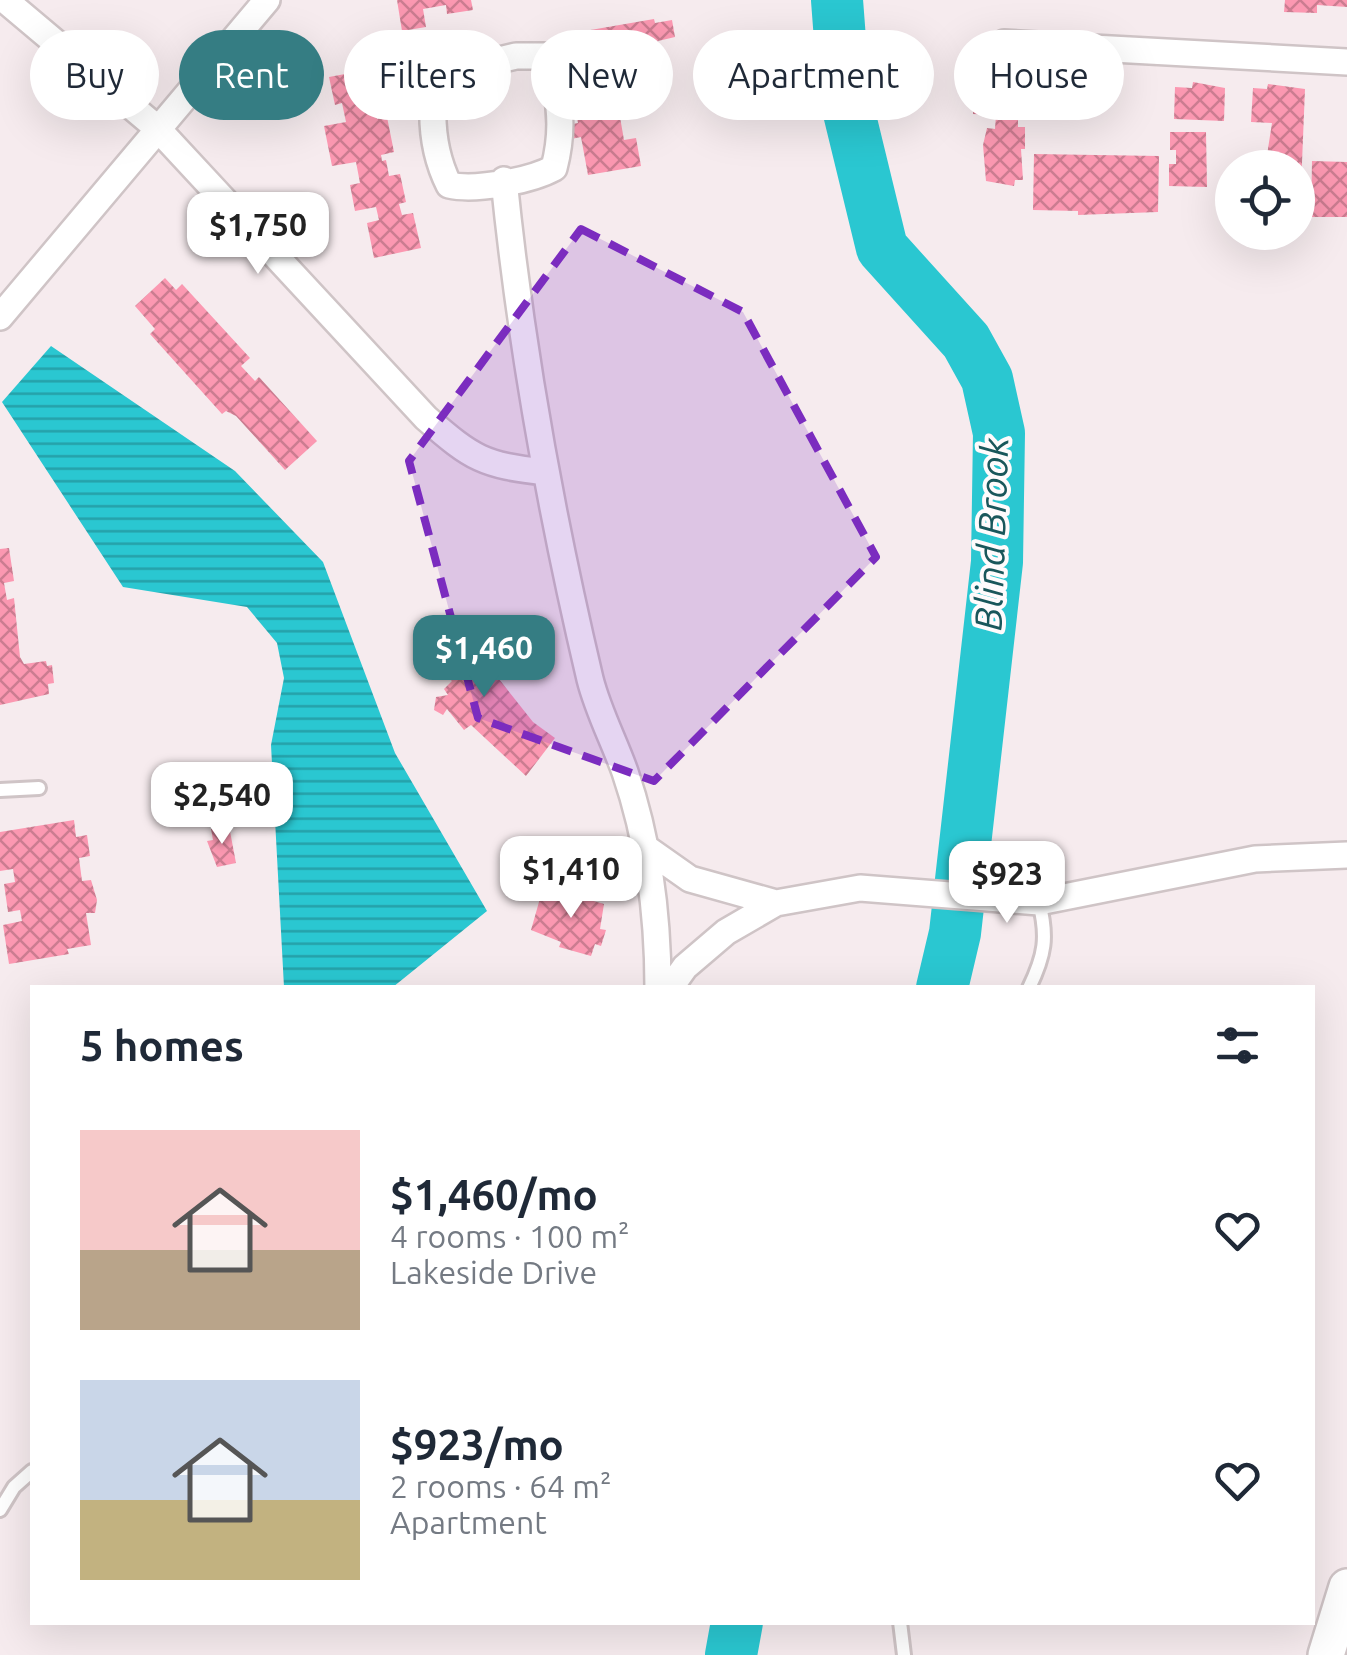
<!DOCTYPE html>
<meta charset="utf-8">
<style>
:root{--surface:#fff;--page:#f2f2f3;--text:#1f2937;--muted:#747a83;--accent:#357d83}
body{margin:0;font-family:Ubuntu,sans-serif;background:var(--page);color:var(--text);height:100vh;display:flex;flex-direction:column;font-size:38px;white-space:nowrap}
*{box-sizing:border-box;margin:0}
p{font-size:32px;color:var(--muted)}
.icon{flex:none;width:55px;height:55px;fill:none;stroke:currentColor;stroke-width:2;stroke-linecap:round;stroke-linejoin:round}
.map{position:relative;flex:1;overflow:hidden}
.drawer{position:absolute;left:30px;top:985px;width:1285px;height:640px;display:flex;flex-direction:column;background:var(--surface);border-radius:0px;box-shadow:0 10px 40px #0002}
.drawer>*{flex:none}
.banner{position:absolute;left:30px;top:30px;width:1288px;height:90px;display:flex;gap:20px}
.fabs{position:absolute;left:1215px;top:150px;display:grid;gap:20px}
.fabs a{display:grid;place-items:center;width:100px;height:100px;border-radius:50%;background:var(--surface);box-shadow:0 10px 40px #0002;font-size:50px}
.price{position:absolute;translate:-50% -85px;padding:0 22px;border-radius:20px;background:#fff;color:#222;font-size:32px;line-height:65px;filter:drop-shadow(0 2px 5px #0008)}
.price::after{content:'';position:absolute;left:50%;top:60px;width:30px;height:22px;margin-left:-15px;background:inherit;clip-path:polygon(0 0,100% 0,50% 100%)}
.price.selected{background:var(--accent);color:#fff}
ul{padding:0;list-style:none}
li{display:flex;align-items:center;gap:30px;height:250px;padding:0 50px}
li span{display:grid;place-items:center;flex:none;width:280px;height:200px;border-radius:0px;color:#555}
li>.icon{margin-inline-start:auto}
span .icon{width:120px;height:120px;fill:#fffc;stroke-width:1}
li b{font-size:42px}
h2{display:flex;justify-content:space-between;align-items:center;height:120px;padding:0 50px;font-size:42px}
.chip{padding:0 35px;border-radius:45px;background:var(--surface);box-shadow:0 10px 40px #0002;font-size:35px;line-height:90px}
.chip.selected{background:var(--accent);color:#fff}
.map>svg:first-child{display:block}
.water{fill:url(#water-rules)}
.lines{fill:none;stroke-linecap:round;stroke-linejoin:round}
.river{stroke:#2ac7d1;stroke-width:52}
.building{fill:url(#building-cross-hatch)}
.lane-casing{stroke:#cfc4c6;stroke-width:18}
.street-casing{stroke:#cfc4c6;stroke-width:30}
.secondary-casing{stroke:#cfc4c6;stroke-width:40}
.lane{stroke:#fff;stroke-width:12}
.street{stroke:#fff;stroke-width:25}
.secondary{stroke:#fff;stroke-width:35}
.marked{fill:#7b2cbf;fill-opacity:0.2;stroke:#7b2cbf;stroke-width:8;stroke-dasharray:20 12;stroke-linejoin:round}
.labels{text-anchor:middle;stroke-width:8;stroke-linejoin:round;paint-order:stroke}
.water-label{font-size:38px;font-style:italic;fill:#1a575b;stroke:#fffbfc}
</style>
<div class="map">
<svg width="1347" height="1655" viewBox="0 0 1347 1655">
<defs>
<pattern id="water-rules" width="6" height="5" patternUnits="userSpaceOnUse" patternTransform="scale(2.5)"><rect width="6" height="5" fill="#2ac7d1"/><path d="M0 2.5h6" fill="none" stroke="#24a1a9"/></pattern>
<pattern id="building-cross-hatch" width="8" height="8" patternUnits="userSpaceOnUse" patternTransform="scale(2.5)"><rect width="8" height="8" fill="#fb98b1"/><path d="M0 0l8 8M0 8l8-8" fill="none" stroke="#cb7c90"/></pattern>
</defs>
<rect width="100%" height="100%" fill="#f6ebee"/>
<!-- water -->
<path class="water" d="M51,346L235,471L323,562L395,753L487,911L393,987H284L271,745L284,678L277,643L247,607L123,587L2,402Z"/>
<g class="lines">
<!-- river -->
<path class="river" d="M837,0L844,92L882,248L966,341L987,379L999,433L997,562L955,933L942,988
M731,1655L737,1622"/>
</g>
<!-- building -->
<path class="building" d="M397,0H471L473,10L447,14L446,5L423,9L426,27L402,31Z
M1285,0H1347V7L1317,5V13L1284,12Z
M654,19L655,23L672,20L675,37L658,41L660,51L613,60L623,99L617,100L624,140L636,138L641,166L588,175L581,137L571,139L568,125L578,123L574,104L588,102L585,86L579,87L573,54L583,52L579,32Z
M377,68L383,95L372,97L377,119L387,117L394,152L381,155L382,161L386,160L389,176L400,174L406,202L399,204L402,215L413,213L421,248L374,258L367,223L379,220L376,207L355,211L350,185L360,183L356,162L332,166L324,126L346,122L342,103L335,105L329,77Z
M994,75L1006,76V82L1027,83L1026,114L1018,113V127H1025V149H1021L1023,180H1015L1014,186L986,181L983,145L987,128L995,129L996,115L973,114V80L993,81Z
M1193,82L1225,88L1224,121L1174,119L1175,87L1192,88Z
M1268,84L1305,89L1301,187H1298V168H1265L1272,123L1251,122L1253,88L1267,89Z
M1170,132H1206L1207,187L1169,186V164H1176V150H1170Z
M1034,154L1159,156L1158,212L1078,215V211L1033,210Z
M1312,161L1347,162V217H1311Z
M165,278L176,290L182,284L250,358L241,366L255,381L259,377L317,441L285,470L236,416L226,411L222,414L150,334L155,329L135,306Z
M9,548L14,581L4,583L7,600L14,598L20,657L24,664L46,661L47,666L52,665L54,683L48,684L49,694L0,705V549Z
M466,623L480,655L533,722L555,738L526,776L471,725L464,730L447,709L443,715L434,710L436,697L448,695L444,689L452,681L442,673L436,676L424,641Z
M74,820L76,837L87,835L90,856L79,858L82,881L91,880L97,900L95,913H86L91,945L67,949L69,954L9,964L3,925L22,921L20,910L8,912L4,884L15,882L13,869L0,871V832Z
M229,826L236,863L217,867L207,841L213,840L211,829Z
M571,888L591,893L590,900L604,904L600,929L606,930L601,946L595,944L591,956L559,947L561,942L531,930L541,895L563,901Z"/>
<g class="lines">
<!-- lane casing -->
<g class="lane-casing">
<path id="lane" d="M0,790L39,788
M1029,988C1045,955 1048,937 1039,902
M0,1510L14,1487L32,1471
M900,1622L904,1655"/>
</g>
<!-- street casing -->
<g class="street-casing">
<path id="street" d="M5,0L157,128L426,418C473,459 483,465 545,472
M1004,43L1347,62
M516,56H544C561,91 564,130 554,168C530,181 475,191 449,185C433,153 430,119 435,84L454,71Z
M504,180C521,349 551,514 590,679C598,711 614,741 625,772C649,842 658,913 658,988
M0,317L267,0
M646,848L690,879L776,903
M670,988L685,967L726,932L776,903L860,888L1039,902L1255,859L1347,855"/>
</g>
<!-- secondary casing -->
<g class="secondary-casing">
<path id="secondary" d="M1326,1655L1347,1587"/>
</g>
<!-- lane -->
<use href="#lane" class="lane"/>
<!-- street -->
<use href="#street" class="street"/>
<!-- secondary -->
<use href="#secondary" class="secondary"/>
</g>
<!-- marked area -->
<path class="marked" d="M581,229L743,312L876,557L654,781L478,718L409,461Z"/>
<g class="labels">
<!-- water labels -->
<g class="water-label">
<text transform="translate(992 534) rotate(-88)" y="13">Blind Brook</text>
</g>
</g>
</svg>
<div class="fabs">
<a><svg class="icon" aria-label="locate" viewBox="0 0 24 24"><circle cx="12" cy="12" r="6"/><path d="M12 2v4M12 18v4M2 12h4M18 12h4"/></svg></a>
</div>
<b class="price" style="left:258px;top:277px">$1,750</b>
<b class="price selected" style="left:484px;top:700px">$1,460</b>
<b class="price" style="left:222px;top:847px">$2,540</b>
<b class="price" style="left:571px;top:921px">$1,410</b>
<b class="price" style="left:1007px;top:926px">$923</b>
<div class="banner">
<a class="chip">Buy</a>
<a class="chip selected">Rent</a>
<a class="chip">Filters</a>
<a class="chip">New</a>
<a class="chip">Apartment</a>
<a class="chip">House</a>
</div>
<section class="drawer">
<h2>5 homes<svg class="icon" aria-label="filters" viewBox="0 0 24 24"><path d="M4 7h16M4 17h16"/><circle cx="9" cy="7" r="2"/><circle cx="15" cy="17" r="2"/></svg></h2>
<ul>
<li><span style="background:linear-gradient(#f6c9c9 60%,#b9a48a 0)"><svg class="icon" aria-label="home" viewBox="0 0 24 24"><path d="M3 11l9-7 9 7M6 9v11h12V9"/></svg></span><div><b>$1,460/mo</b><p>4 rooms · 100 m²</p><p>Lakeside Drive</p></div><svg class="icon" aria-label="heart" viewBox="0 0 24 24"><path d="M12 20l-8-8c-3-5 5-10 8-4 3-6 11-1 8 4z"/></svg></li>
<li><span style="background:linear-gradient(#c9d6e8 60%,#c2b280 0)"><svg class="icon" aria-label="home" viewBox="0 0 24 24"><path d="M3 11l9-7 9 7M6 9v11h12V9"/></svg></span><div><b>$923/mo</b><p>2 rooms · 64 m²</p><p>Apartment</p></div><svg class="icon" aria-label="heart" viewBox="0 0 24 24"><path d="M12 20l-8-8c-3-5 5-10 8-4 3-6 11-1 8 4z"/></svg></li>
</ul>
</section>
</div>
